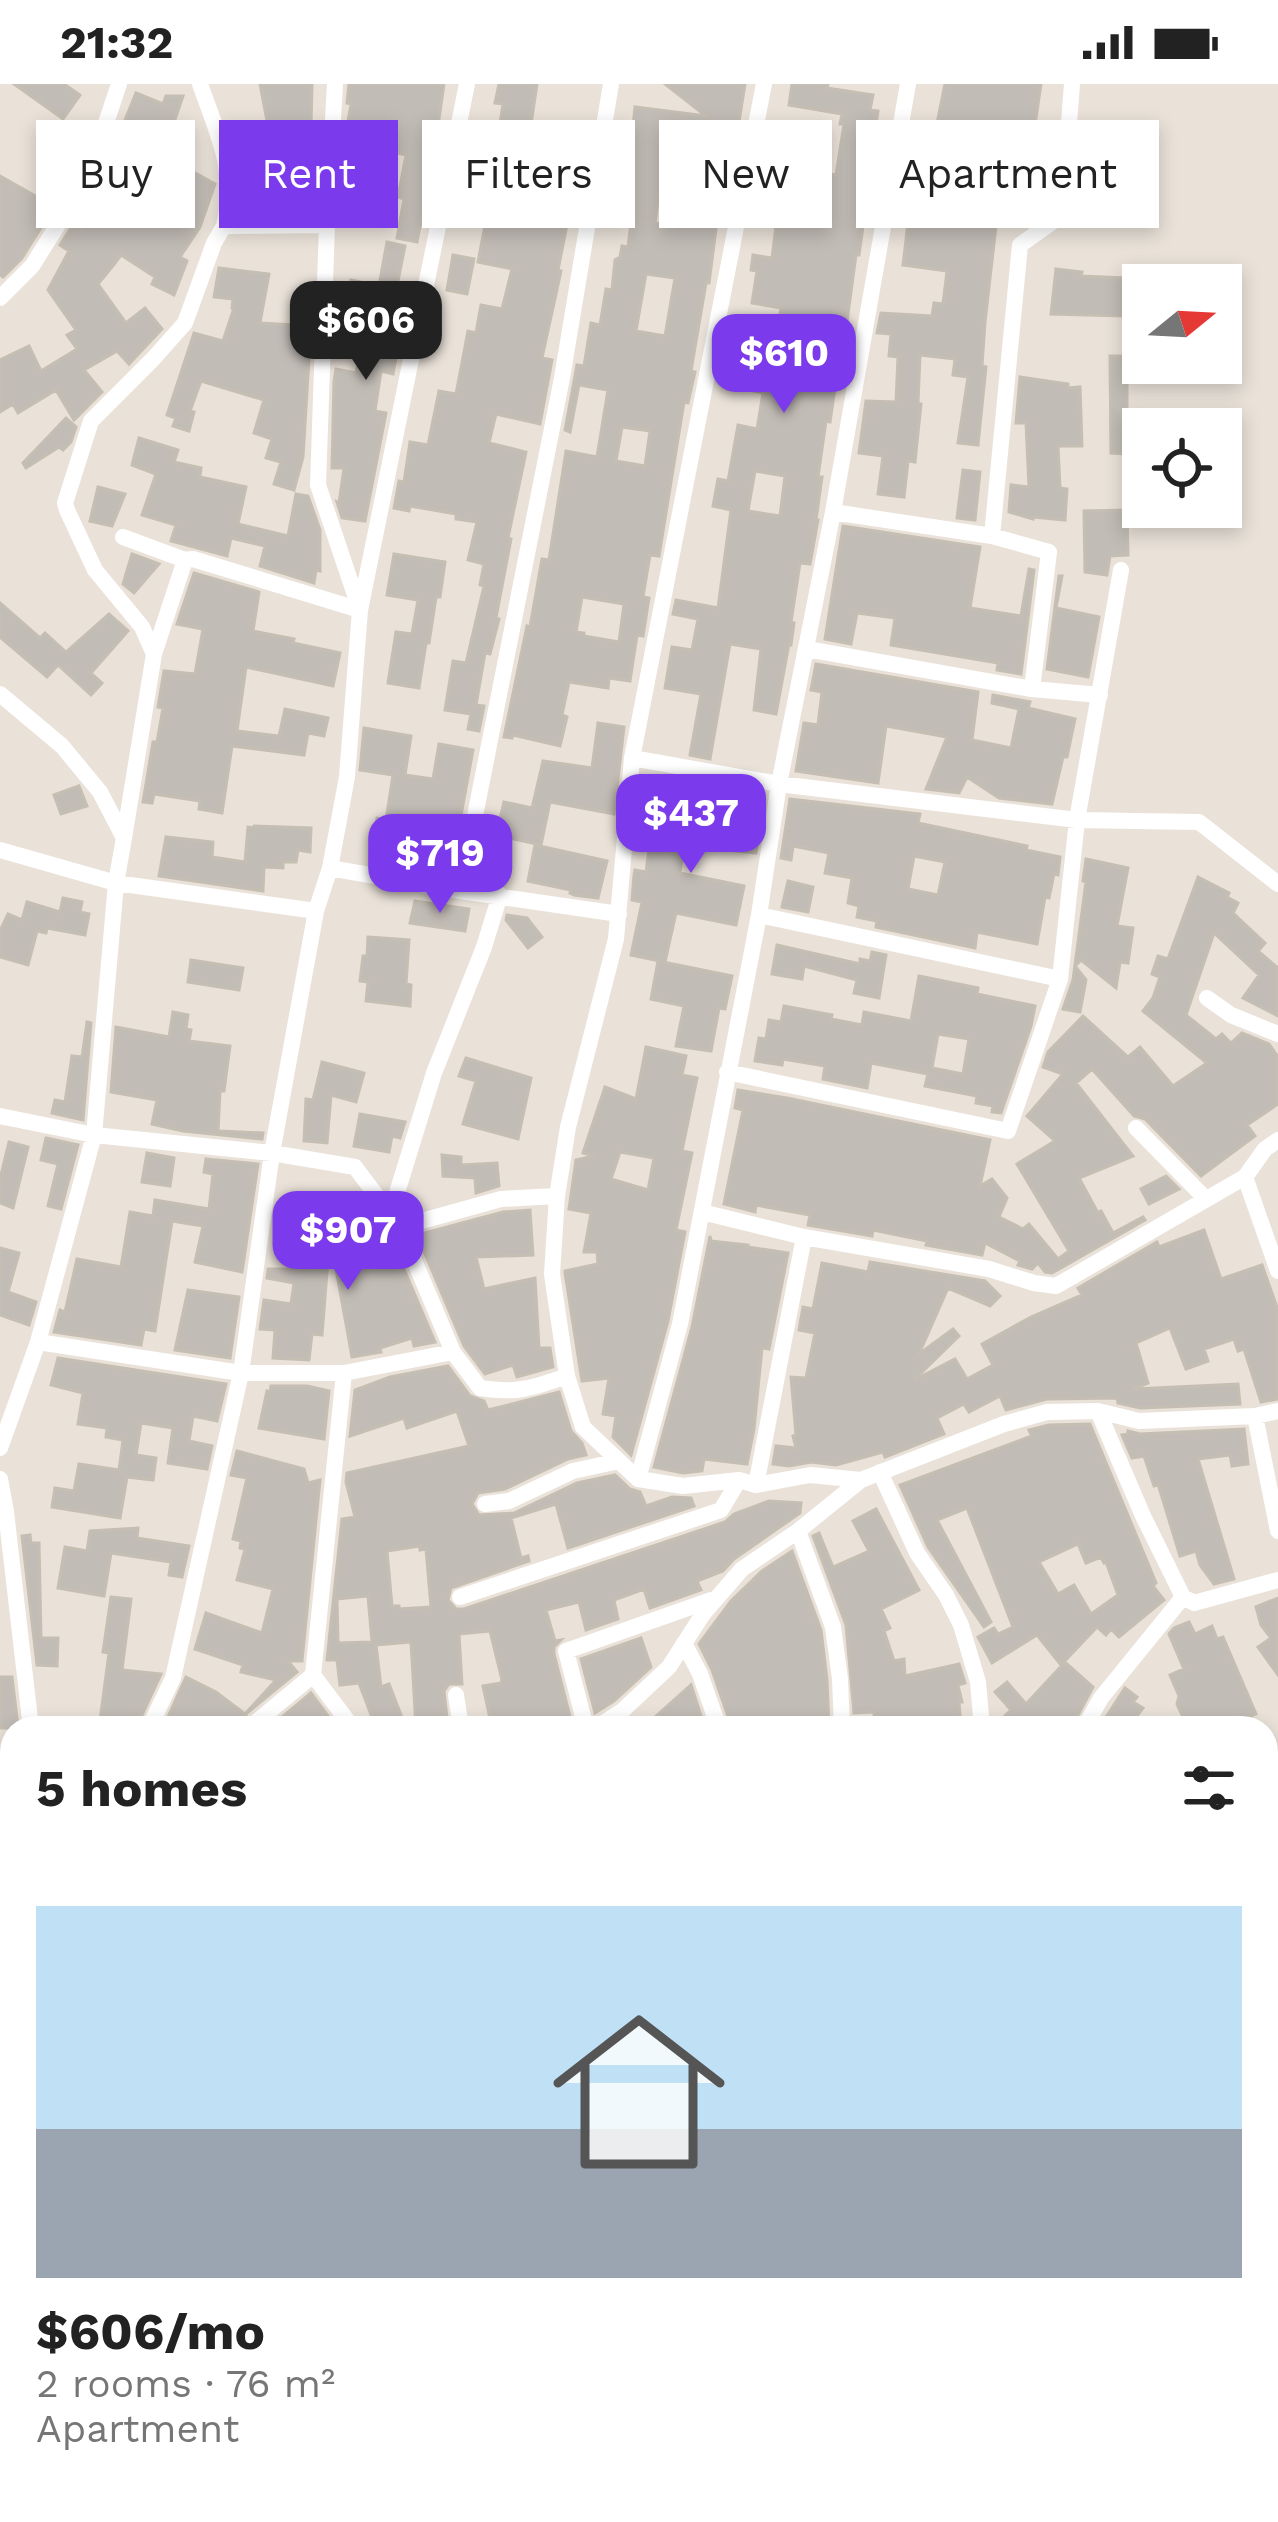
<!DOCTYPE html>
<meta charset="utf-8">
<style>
:root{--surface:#fff;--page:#f6f6f6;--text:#222;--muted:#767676;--line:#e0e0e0;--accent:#7c3aed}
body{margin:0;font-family:"Work Sans",sans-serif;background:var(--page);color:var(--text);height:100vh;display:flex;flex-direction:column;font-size:45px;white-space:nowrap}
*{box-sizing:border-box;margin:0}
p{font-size:39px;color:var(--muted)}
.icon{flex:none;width:66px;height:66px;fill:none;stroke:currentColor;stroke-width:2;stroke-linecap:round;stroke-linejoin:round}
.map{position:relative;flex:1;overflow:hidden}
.side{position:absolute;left:0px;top:1632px;width:1278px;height:807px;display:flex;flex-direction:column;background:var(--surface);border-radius:36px 36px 0 0;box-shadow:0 6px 18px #0003}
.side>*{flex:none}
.guide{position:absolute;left:36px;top:36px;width:1206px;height:108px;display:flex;gap:24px}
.needle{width:78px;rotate:72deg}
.tools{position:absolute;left:1122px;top:180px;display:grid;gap:24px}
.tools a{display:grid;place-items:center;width:120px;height:120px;border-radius:0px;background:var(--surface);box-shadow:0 6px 18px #0003;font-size:60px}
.price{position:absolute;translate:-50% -102px;padding:0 27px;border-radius:24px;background:var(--accent);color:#fff;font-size:39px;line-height:78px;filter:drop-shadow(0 3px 6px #0008)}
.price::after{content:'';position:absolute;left:50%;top:72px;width:36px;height:27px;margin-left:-18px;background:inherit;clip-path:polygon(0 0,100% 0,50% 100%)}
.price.current{background:#222;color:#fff}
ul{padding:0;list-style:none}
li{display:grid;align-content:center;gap:24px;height:636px;padding:0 36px}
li+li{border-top:3px solid var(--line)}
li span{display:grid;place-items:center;height:372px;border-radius:0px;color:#555}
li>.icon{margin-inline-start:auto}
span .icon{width:216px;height:216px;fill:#fffc;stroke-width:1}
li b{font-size:51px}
h2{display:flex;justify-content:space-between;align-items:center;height:144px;padding:0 36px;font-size:51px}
.tag{padding:0 42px;border-radius:0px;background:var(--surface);box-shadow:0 6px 18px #0003;font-size:42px;line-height:108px}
.tag.current{background:var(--accent);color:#fff}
.status{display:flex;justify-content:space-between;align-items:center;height:84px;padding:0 60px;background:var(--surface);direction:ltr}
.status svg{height:33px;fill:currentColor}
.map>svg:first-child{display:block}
.green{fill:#b2e096}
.cemetery{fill:#c3d4b1}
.building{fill:#c2bcb6;stroke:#c5beb3;stroke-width:3;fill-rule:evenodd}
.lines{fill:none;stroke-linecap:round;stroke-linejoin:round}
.minor{stroke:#fff;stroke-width:16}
</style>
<div class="status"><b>21:32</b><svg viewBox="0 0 49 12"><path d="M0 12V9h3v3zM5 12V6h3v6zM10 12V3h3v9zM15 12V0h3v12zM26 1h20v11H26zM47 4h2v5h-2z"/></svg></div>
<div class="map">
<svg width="1278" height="2438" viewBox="0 0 1278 2438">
<rect width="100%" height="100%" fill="#eae2d9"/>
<!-- green -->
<path class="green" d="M428,2427H592L597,2438H418Z
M749,2427H871L869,2438H750Z"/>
<!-- cemetery -->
<path class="cemetery" d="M1266,2394L1278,2395V2438H869L871,2427H1266Z"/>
<!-- building -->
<path class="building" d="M14,0H64L80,11L63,35Z
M260,0H312L311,42L314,58L308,60L313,88L309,123L270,119V129H253L252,120L244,121L246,90L268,87L264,73L277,69L271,41L268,42Z
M349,0H444L432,83L417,158L397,154L404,115L398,113L406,71L366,62L356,108L342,105L352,50L346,49L351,20L347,19Z
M499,0H537L530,47L537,48L527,91L561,99L568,56L583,60L558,186L561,187L542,274L552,276L540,340L496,330L489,359L526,368L508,454L511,455L496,534L499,535L490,570L485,569L476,621L484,622L479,647L468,645L471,630L445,626L453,577L466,579L484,502L480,501L484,480L468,476L477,438L456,435V430L410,422L409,427L394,424L399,397L404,398L410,358L428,361L439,307L456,310L468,247L476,249L481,221L502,225L512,185L478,178L488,126L458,120L470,48L498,53L503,20L495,19Z
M665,0H745L738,44L742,45L738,67H732V72L728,71L721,106L709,199H706L691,287L695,288L688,319L684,318L659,472L650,471L643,513L649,514L643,552L637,551L630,597L609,594L608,604L569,598L562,631L567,633L560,662L513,651L512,654L504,653L527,542L530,543L542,475L549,476L566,367L597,373L608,306L579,301L570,348L565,346L577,281L584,282L591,239L600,241L606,205L612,206L615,176L620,173L622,162L628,163L633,120L625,119L635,23L706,32ZM659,109L692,113L687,144L655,139ZM646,190L675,194L665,252L636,247ZM622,343L650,347L645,382L616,377ZM582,513L624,520L619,558L584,552V549L576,548Z
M792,0H828L827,4L873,11L870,26L878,27L874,54L881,55L871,121H866L859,171H856L838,304H835L830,338L826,337L818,393H822L816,436H818L810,480L800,479L791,538L794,539L791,561L789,560L776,630L754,626L761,565L730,560L710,675L690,671L701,610L665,604L672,563L692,566L698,535L673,530L676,516L718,524L731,426L713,422L718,395L728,397L738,341L757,345L763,309L741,304L746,263L774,267L781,224L752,219L757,187L751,186L753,171L772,174L779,118L773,117L777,83L836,91L844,40H840L842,30L789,21ZM755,387L785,392L780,432L748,427Z
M945,0H1041L1031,68L1041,69L1036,105L1034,104L1029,138L997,133L985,238L982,282L986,283L978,361L958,359L968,293L953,291L955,275L920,271L918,319L921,320L915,378L908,377L904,413L878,410L883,372L859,369L866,317L896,318L898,273L889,272L891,250L877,249L881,229L932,232L934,219L943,220L947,187L903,181L908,139L936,143L942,55L934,54Z
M136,9L163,20L166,12H183L169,53L190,62L181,81L215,100L200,143L180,173L187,177L174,211L152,200L155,193L121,171L112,183L110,182L112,183L98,200L126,239L145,224L162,245L129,280L117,267L84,286L102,308L74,336L56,306L18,329L13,320L0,328V276L29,262L41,287L77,265L67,251L76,246L48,206L69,167L60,161L72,142L82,146L103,98L124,107L140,68L120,59L129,38L125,36Z
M68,47L88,51L76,88L22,174L3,193L0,191V92L39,114Z
M768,48L792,52L789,75L763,71Z
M387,158L405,162L396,207L408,209L393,290L381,287L375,327L386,329L365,437L342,434L337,418L339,419L344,384H332L334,297L336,285L356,289L366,242L343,237L351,196L379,202Z
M453,171L474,175L467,210L447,206Z
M219,184L269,190L260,239L311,242L303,373L294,406L274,400L281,378L266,374L272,355L254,349L264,316L201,297L190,327L194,328L189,347L173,342L176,334L167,331L194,249L223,257L234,224H232L233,215L214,213Z
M1056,185L1082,188L1081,192L1125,194L1124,232L1051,230Z
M1110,272H1127V370L1111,369Z
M1020,293L1068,300V304L1080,303L1082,362H1058L1060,404L1067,405L1065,436L1033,433V435L1009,428L1011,401L1029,403L1026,339H1016Z
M66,334L76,343L71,358L63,366L59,363L26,384L23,379Z
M139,354L178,366L174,378L201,384L200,393L246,403L238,440L288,452L296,410L308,412L320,446V487L316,486L314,499L260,482L265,462L231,454L227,472L171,457L176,441L142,431L156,390L132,381Z
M963,386L980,388L975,436L957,434Z
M98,403L125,410L112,442L90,437Z
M1127,426L1128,471L1110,472L1107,491L1085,488L1084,427Z
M843,442L980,463L970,524L1021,532L1029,485L1034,486L1021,590L997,586L998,579L891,561L895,534L857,529L851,560L825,555Z
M132,470L159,480L134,509L123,500Z
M394,470L445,478L440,513H436L429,559H426L419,604L388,599L396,548L412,550L418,516L387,511Z
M194,489L259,508L253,547L294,555L293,559L340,569L333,602L246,583L237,647L279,652L285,625L328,634L324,652L308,649L304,671L232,662L222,729L199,725L200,717L154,710L152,719L143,718L153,658H157L163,624L158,623L164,587L195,590L203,545L177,540Z
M1059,492H1062L1056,524L1099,533L1088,593L1047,585Z
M0,519L40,554L45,549L66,568L109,530L128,547L91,589L102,599L91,611L58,581L47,593L0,553Z
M816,580L978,608L972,656L1011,664L1019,625L992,619L993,611L1030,618L1028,624L1075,635L1067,673H1063L1052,720L999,714L967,693L959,709L926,705L947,653L886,642L878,699L796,687L804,639L818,641L822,608L811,606Z
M598,639L624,643L614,730L550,718L541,761L496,751L504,718L532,724L543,677L592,684Z
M364,644L411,652L405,691L433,695L439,660L473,666L452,781L398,768L395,782L370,778L377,734L386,736L393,691L360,686Z
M79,702L87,722L61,730L54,711Z
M731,707L764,712L756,769L684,761L680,789L744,802L736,841L676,829L665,878L631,871L642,818L632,816L634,791L635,786L646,788L652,744L682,749L684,736L727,742Z
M790,715L920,730L918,739L1027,762L1026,766L1060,773L1058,791L1054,790L1049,814L1045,813L1037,860L977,848L975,864L876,843L877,837L857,833L859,822L848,819L852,794L825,789L829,769L793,762L791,776L781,774ZM914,772L945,778L938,811L908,805Z
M254,742L311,744L310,768L298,766L296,778H283V784L264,783L263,807L159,792L166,753L213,758L212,773L245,778L248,743L253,744Z
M535,761L607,777L598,814L574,811L570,809L571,806L528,797Z
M1086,775L1128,784L1117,842L1133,844L1128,879L1120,878L1116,904L1081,876L1075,882L1086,896L1080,928L1063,925L1073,896L1086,798L1083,797Z
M1198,793L1229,809L1227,813L1238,819L1233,829L1265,859L1258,867L1278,884V932L1243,914L1259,891L1214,849L1186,931L1216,955L1222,950L1231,959L1242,949L1269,960L1278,973V1020L1247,1041L1255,1052L1201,1092L1145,1035L1134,1032L1092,985L1076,999L1133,1072L1079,1094L1098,1129L1101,1127L1113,1149L1143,1133L1145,1136L1052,1189L1045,1188L1038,1179L1032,1185L1018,1181L1020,1177L985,1159L982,1171L926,1161L927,1157L873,1146L872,1152L808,1141L810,1131L756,1121L755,1128L724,1120L743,1026L735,1024L738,1006L787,1014L990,1056L980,1102L992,1095L1007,1114L999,1133L1023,1145L1029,1140L1058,1175L1069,1167L1017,1080L1055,1057L1027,1032L1063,990L1043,983L1048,968L1083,932L1128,973L1140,963L1173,1002L1207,979L1143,927L1153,914L1160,893L1152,890L1158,872L1168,875Z
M788,797L813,803L808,828L782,823Z
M63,814L82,818L80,828L89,830L85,851L47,844L46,849L37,847L28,881L0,873V847L8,830L22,836L27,818L60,828Z
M415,817L469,825L465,847L410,839Z
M507,831L527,834L542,853L528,864L506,836Z
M368,853L409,856L406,900L411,901L410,922L366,917L368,898L360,897L363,872H367Z
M777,861L860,880V875L870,877L872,868L886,871L879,914L854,909L857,896L804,882L802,895L772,890Z
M191,876L243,884L239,906L188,898Z
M658,877L732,892L725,925L719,924L711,967L676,962L684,922L651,915Z
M919,892L978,904L977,910L1035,922L1031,942L1001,1029L992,1028L993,1022L976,1019L977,1012L925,1002L928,990L871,979L867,1004L823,995L825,982L783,975L782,981L755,977L759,954L766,955L769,936L781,938L784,922L832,931L831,935L862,941L864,928L911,937ZM938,950L969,955L963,990L932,984Z
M173,928L188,931L186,945L191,946L189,957L230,962L224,1007H220L218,1047L263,1049L262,1055L183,1047L152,1040L157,1016L111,1008L116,943L169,953Z
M87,938L91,939L83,1036L52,1029L55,1016L65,1018L72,972L82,973Z
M646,963L686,972L682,991L697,994L682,1067L692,1069L676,1146L685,1148L668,1237L631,1371L613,1353L616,1332L603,1330L609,1294L582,1297L565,1189V1187L598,1180L597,1168H584L591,1129L569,1125L576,1076L594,1072L583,1069L605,1003L636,1015ZM620,1068L654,1074L648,1106L611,1095Z
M466,974L531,994L518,1055L463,1040L476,997L459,992Z
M322,978L364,989L356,1018L331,1011L327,1059L304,1057L306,1015L313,1016Z
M360,1030L405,1038L400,1054L392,1052L389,1068L354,1062Z
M46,1054L78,1061L61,1125L48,1122L58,1080L41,1076Z
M9,1058L28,1063L13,1124L0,1119V1095Z
M147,1069L174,1074L170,1102L142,1098Z
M442,1071L461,1073V1081L497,1079L499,1102L476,1109L475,1094L443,1092Z
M206,1075L258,1080L242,1188L195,1178L203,1142L172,1137L155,1247L144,1245L141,1261L54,1248L60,1226L65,1228L77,1175L121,1183L130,1128L153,1132L155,1116L209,1125L213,1090L204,1088Z
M1166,1092L1179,1105L1149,1120L1141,1105Z
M530,1126L533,1171L476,1173L484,1205L535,1194L539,1264H550L553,1283L517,1293L513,1281L485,1290L464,1262L417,1151L503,1128Z
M377,1133L392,1157L435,1258L414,1262L412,1254L380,1264L381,1268L352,1273L332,1163H329L322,1251L312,1250L309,1276L273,1274L275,1246L260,1245L264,1216L291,1220L294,1199L267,1194L268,1185H308L311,1137L338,1138L370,1136Z
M1204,1146L1221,1195L1262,1181L1278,1226V1315L1261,1318L1244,1265L1238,1267L1234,1255L1204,1265L1208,1277L1186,1285L1170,1244L1136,1259L1148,1299L1133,1305L1238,1300L1240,1320L1140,1324L1118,1319L1117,1314L1047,1315L1006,1326L1000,1312L969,1328L964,1320L937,1334L944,1350L885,1373L883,1368L836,1381L811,1378L789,1382L773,1380L776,1362L796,1364L793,1352L796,1351L791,1293L806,1294L815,1249L799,1246L803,1223L813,1225L822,1179L868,1188L870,1178L985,1197L1000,1212L990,1222L948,1204L919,1270L953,1245L959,1252L914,1296L955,1275L967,1295L993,1281L982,1260L1031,1233L1082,1211L1078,1204L1157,1158L1159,1163Z
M710,1152L711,1157L748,1161V1163L788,1169L769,1265L762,1264L754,1345L747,1380L704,1375L702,1387L683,1389L654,1383L692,1243Z
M0,1164L19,1169L8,1208L36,1218L29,1241L0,1231Z
M188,1206L239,1213L230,1274L175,1266Z
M58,1274L226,1300L217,1337L193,1332L189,1357L212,1362L207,1385L168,1379L173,1344L141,1339L136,1371L156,1374L153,1396L127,1393L120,1434L52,1423L55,1404L74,1407L79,1380L119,1386L123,1356L106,1353L107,1344L78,1340L83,1309L51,1301Z
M448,1282L470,1312L484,1317L488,1326L559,1308L571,1347L582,1359L586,1371L568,1375L505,1405L478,1409L472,1420L479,1431L514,1429L577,1399L615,1391L630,1405L640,1408L646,1422L672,1413L691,1414L694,1422L568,1464L556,1420L511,1434L521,1474L528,1472L529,1477L451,1504L448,1516L456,1525H464L725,1438L734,1430L769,1417L801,1419L800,1429L734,1475L723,1487L697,1497L701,1506L650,1524L644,1505L614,1516L618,1535L586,1546L579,1518L546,1526L555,1557L561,1556L554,1563V1570L573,1644H492L483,1602L501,1599L502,1596L490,1547L459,1550L462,1600H449L444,1607L448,1643L445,1644H416L411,1558L376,1561L381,1603L389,1600L406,1644H376L359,1599L340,1601L337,1576H327L342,1435L355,1433L346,1398L347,1389L469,1362L457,1327L407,1344L404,1334L350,1352L355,1306L390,1293ZM420,1462V1466L426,1465L431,1523L399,1525V1522H392L387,1467ZM368,1512L372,1558L338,1559L337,1515Z
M271,1302H307L329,1307L324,1355L259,1344L267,1307L270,1308Z
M1090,1340L1156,1499L1153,1502L1164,1516L1119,1553L1111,1545L1106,1551L1097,1543L1061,1581L1037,1551L992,1579L978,1553L994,1544L998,1550L1013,1543L967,1424L937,1436L991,1538L984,1543L928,1463L900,1401L1032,1352L1029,1346L1049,1341ZM1078,1460L1086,1479L1101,1473L1104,1479L1106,1478L1118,1511L1091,1530L1074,1501L1058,1510L1039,1478Z
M1244,1345L1248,1380L1232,1382L1230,1371L1198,1375L1234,1495L1214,1500L1200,1481L1196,1467L1180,1472L1158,1400L1154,1402L1144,1372L1132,1374L1122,1351L1128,1350V1347L1140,1350Z
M237,1367L304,1385L308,1399L320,1396L302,1577H288L297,1588L247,1629L243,1636L244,1644H163L186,1593L216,1608L245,1630L276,1596L241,1588L243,1581L195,1565L206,1529L262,1549L273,1505L237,1496L245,1465L240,1464L241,1457L233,1455L247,1394L231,1391Z
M876,1425L919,1506L881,1525L890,1544L884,1547L894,1577L904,1575L905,1592L959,1580L965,1599L958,1601L962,1618H959L961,1644H875L874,1628L854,1629L846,1541L813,1452L819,1449L833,1483L869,1467L853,1437Z
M138,1444L137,1454L189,1462L182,1493L169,1491L171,1478L111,1469L104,1512L58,1504L65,1463L87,1467L90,1447Z
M30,1451L31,1459H39L41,1554H58L57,1582L37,1581L22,1452Z
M792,1467L821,1546L827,1596L829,1644H732L712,1586L699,1560L731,1517L762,1487Z
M111,1513L131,1515L122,1586L161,1590L136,1644H99L109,1569L103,1568Z
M1278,1514V1591L1258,1563L1271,1554L1261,1541L1256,1523Z
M1189,1538L1195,1550L1212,1542L1217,1555L1223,1553L1256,1630L1248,1633L1250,1644H1188L1177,1620L1179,1612L1170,1591L1184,1585L1169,1550L1174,1544Z
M641,1554L651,1583L614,1617L595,1629L581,1575Z
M1065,1578L1093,1603L1071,1644H995V1641L1011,1626L995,1608L1007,1598L1026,1620Z
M0,1593H12L18,1642L15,1644H0Z
M691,1601L705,1644H657L654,1634Z
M1125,1604L1137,1613L1133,1618L1143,1624L1128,1644H1099Z
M311,1609L337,1644H269Z"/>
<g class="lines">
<!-- minor -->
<path class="minor" d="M200,0C218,52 237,86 224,142
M764,0L632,674L616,855L568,1043L557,1112L552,1190L567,1292L583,1343L638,1395L683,1402L739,1396L756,1401L810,1391L861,1396
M0,214L32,182L88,93L119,0
M833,428L992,452L1049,468L1032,605
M992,452L1020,161L1062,131L1072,0
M123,453L185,476L193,475L360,526L467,0
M807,565L1032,605L1100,611
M154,570L142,543L95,486L67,426L65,419L91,337L153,275L185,239L214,159L224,142L327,141
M0,610L62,662L100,708L124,754L116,799L94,1051L38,1258L0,1364
M632,674L779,700L1077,736L1199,738L1278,800
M124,754L154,570L185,476
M0,766L116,799L316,827
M330,784L460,807L619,830
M460,807L562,294L611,0
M759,831L1060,895
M1207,914L1231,931L1278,950
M727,988L1008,1047L1060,895L1077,736L1121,486
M0,1032L94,1051L272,1069L355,1083L400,1143L453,1268L480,1304C516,1310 533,1304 567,1292
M1136,1044L1206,1115
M1245,1093L1278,1187
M391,1128L434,989L484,863L500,811
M702,1128L804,1153L989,1185L1034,1199L1056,1202L1245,1093L1265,1065L1278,1056
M400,1143L501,1115L557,1112
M38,1258L241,1289H344L453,1268
M344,1289L313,1591L353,1644
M1098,1327L1143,1432L1183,1513
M1255,1332L1278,1447
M880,1388L917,1469L946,1511L961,1541L978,1598L982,1644
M0,1395L6,1428L31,1644
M638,1395L680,1240L759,831L779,700L833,428L908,0
M756,1401L804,1153
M485,1420L509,1417L573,1387L619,1377
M798,1447L833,1543L840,1595L842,1644
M460,1513L721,1426L739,1396
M684,1559L700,1590L719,1644
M456,1611L461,1644
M255,1639L313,1591
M149,1644L173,1594L241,1289L272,1069L316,827L330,784L347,693L360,526L318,401L327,141L335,0
M586,1644L566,1567L711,1516
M596,1644L622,1627L669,1583L703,1530L742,1485L798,1447L861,1396L1004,1340L1047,1328L1098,1327L1139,1337L1255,1332L1278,1327
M1084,1644L1101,1614L1183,1513L1194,1519L1278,1496
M0,1795L12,1770
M1266,1845L1278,1842
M0,1957L12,1971
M1266,1960H1278
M1266,2092L1278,2091
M1,2114L12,2132
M1266,2253L1278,2251
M0,2424L8,2438
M188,2427L195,2438
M229,2438L243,2427
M566,2438H577"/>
</g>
</svg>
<div class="tools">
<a><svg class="needle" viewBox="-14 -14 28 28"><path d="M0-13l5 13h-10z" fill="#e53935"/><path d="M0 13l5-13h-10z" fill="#767676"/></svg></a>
<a><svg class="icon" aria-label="locate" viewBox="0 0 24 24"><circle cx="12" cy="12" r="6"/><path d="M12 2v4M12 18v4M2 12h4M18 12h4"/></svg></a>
</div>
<b class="price current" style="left:366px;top:299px">$606</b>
<b class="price" style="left:784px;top:332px">$610</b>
<b class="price" style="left:691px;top:792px">$437</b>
<b class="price" style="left:440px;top:832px">$719</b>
<b class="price" style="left:348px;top:1209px">$907</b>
<div class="guide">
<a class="tag">Buy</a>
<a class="tag current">Rent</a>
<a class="tag">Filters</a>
<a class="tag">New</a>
<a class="tag">Apartment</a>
</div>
<section class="side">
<h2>5 homes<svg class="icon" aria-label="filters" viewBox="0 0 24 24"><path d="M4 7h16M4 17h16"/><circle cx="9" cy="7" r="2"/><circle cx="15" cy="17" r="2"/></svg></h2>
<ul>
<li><span style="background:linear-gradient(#bfe0f5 60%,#9aa5b1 0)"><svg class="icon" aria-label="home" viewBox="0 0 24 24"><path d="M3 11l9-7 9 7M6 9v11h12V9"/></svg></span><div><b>$606/mo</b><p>2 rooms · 76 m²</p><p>Apartment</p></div></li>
</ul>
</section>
</div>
